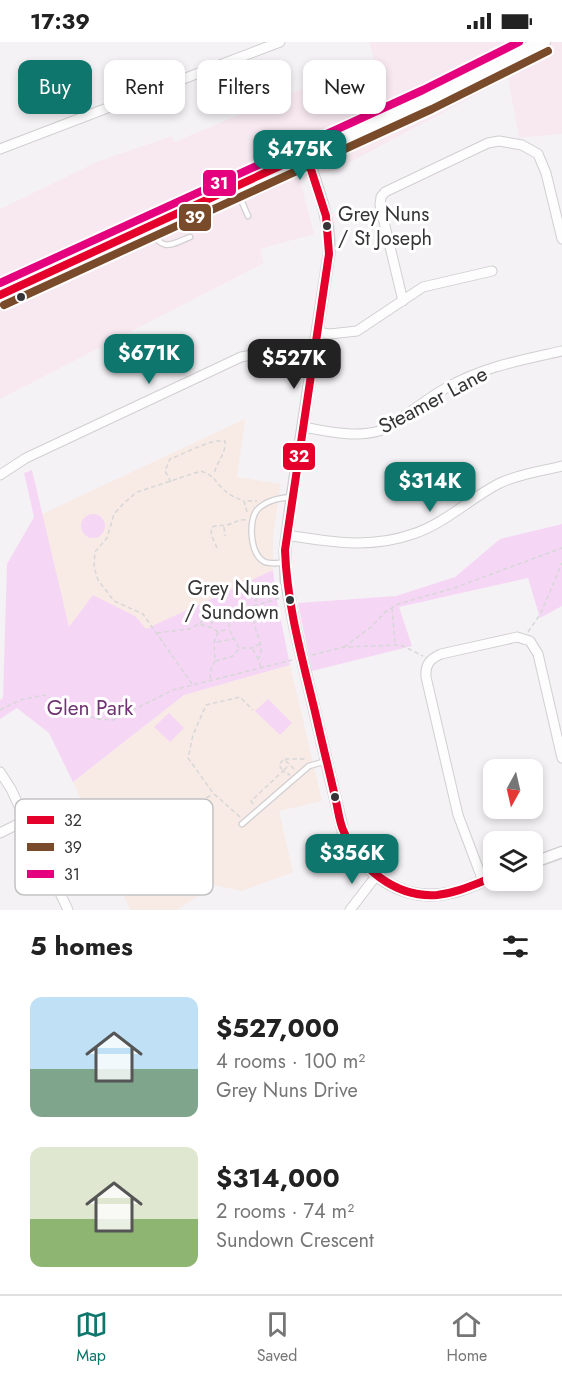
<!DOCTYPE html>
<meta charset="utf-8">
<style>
:root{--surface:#fff;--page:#f6f6f6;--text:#222;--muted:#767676;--line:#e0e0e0;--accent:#0f766e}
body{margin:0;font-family:Jost,sans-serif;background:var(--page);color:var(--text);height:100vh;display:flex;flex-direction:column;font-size:22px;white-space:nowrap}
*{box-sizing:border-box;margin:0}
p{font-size:20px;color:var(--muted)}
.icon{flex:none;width:33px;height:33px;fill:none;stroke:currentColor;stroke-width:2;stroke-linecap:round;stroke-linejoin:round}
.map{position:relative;height:868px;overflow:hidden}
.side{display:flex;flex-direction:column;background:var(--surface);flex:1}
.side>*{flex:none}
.banner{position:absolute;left:18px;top:18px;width:526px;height:54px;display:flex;gap:12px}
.needle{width:39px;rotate:188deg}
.tools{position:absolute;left:483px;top:717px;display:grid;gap:12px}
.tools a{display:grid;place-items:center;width:60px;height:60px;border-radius:12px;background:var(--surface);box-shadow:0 3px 9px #0003;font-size:30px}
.price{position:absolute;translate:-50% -51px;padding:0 14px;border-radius:12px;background:var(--accent);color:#fff;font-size:20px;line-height:39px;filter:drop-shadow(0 2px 3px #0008)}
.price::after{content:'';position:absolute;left:50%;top:36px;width:18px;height:14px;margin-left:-9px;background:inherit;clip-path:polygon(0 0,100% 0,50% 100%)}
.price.current{background:#222;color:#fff}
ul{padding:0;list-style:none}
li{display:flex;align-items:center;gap:18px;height:150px;padding:0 30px}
li span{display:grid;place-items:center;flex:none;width:168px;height:120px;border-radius:12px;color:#555}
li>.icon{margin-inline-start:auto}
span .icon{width:72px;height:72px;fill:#fffc;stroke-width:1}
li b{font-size:26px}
h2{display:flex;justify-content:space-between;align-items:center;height:72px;padding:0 30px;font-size:26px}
.tag{padding:0 21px;border-radius:12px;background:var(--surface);box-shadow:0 3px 9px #0003;font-size:21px;line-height:54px}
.tag.current{background:var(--accent);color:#fff}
.status{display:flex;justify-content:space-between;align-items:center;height:42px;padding:0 30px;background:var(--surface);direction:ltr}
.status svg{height:16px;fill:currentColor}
.dock{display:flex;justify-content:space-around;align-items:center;height:84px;border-top:2px solid var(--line);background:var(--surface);font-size:16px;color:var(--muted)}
.dock a{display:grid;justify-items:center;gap:3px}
.dock .current{color:var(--accent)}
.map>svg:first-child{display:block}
.commercial{fill:#f8e9f0}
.education{fill:#f8eae5}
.green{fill:#f5d7f5}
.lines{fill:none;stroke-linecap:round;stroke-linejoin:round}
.service-casing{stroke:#d1cfd1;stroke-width:7}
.minor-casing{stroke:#d1cfd1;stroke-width:11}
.tertiary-casing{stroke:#d1cfd1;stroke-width:13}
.primary-casing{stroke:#d1cfd1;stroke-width:16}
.path{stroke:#d7d7d7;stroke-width:1.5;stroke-dasharray:4.5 3;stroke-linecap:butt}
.service{stroke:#fefdfe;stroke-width:4.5}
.minor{stroke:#fefdfe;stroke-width:9}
.tertiary{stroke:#fefdfe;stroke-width:10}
.primary{stroke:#fefdfe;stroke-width:14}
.bus-1-casing{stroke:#fff;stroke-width:12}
.bus-2-casing{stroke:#fff;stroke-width:12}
.bus-3-casing{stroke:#fff;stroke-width:12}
.bus-1{stroke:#e4002b;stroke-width:8}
.bus-2{stroke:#7a4b2a;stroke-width:8}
.bus-3{stroke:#e5007d;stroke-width:8}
.bus-dot{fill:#363436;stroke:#fff;stroke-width:2}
.labels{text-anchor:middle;stroke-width:6;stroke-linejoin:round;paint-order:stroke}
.bus-label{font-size:20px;fill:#363436;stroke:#fff;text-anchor:start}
.street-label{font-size:21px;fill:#363436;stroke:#fff}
.park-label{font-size:21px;fill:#703373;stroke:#fff}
.key{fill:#fff;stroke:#c3c2c3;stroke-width:1.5}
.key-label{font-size:16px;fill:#363436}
.line-badge{stroke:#fff;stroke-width:2}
.badge-label{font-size:16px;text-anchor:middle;font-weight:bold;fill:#fff}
</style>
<div class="status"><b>17:39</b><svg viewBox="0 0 49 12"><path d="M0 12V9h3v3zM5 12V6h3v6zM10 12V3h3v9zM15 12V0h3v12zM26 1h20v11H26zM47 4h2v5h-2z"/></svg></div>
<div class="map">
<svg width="562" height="868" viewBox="0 0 562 868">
<rect width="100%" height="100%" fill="#f5f2f5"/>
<!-- commercial -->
<path class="commercial" d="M369,0H562V92L519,96L508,36L337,127L300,138L314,192L260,207L264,221L0,357V167L99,119L172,94L174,100L374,17Z"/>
<!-- education -->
<path class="education" d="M245,377L237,435L281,442L273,492V528L77,620L42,472Z
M290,623L322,759L279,769L293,830L242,849L213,843L178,868H130L73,740L184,653Z"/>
<!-- green -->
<path class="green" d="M32,428L69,585L93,553L135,574L146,587L273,528L276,554L290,623L184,653L73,740L49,691L17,666L0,677V658L3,656L7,522L34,475L24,431Z
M81 484a12 12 0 1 1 24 0a12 12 0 1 1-24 0Z
M562,482V564L540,576L528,536L399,565L412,604L312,629L298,561L396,554L455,535L500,497Z
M268,657L292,681L280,693L255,669Z
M169,671L184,686L170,700L154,685Z"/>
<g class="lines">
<!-- service casing -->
<g class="service-casing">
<path id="service" d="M236,146L248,174
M150,188C163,210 170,203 190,195
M283,521C278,521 270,522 265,520C250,513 248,479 257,468C266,458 280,456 292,455
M242,782L309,724L326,719"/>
</g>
<!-- minor casing -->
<g class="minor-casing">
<path id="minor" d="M0,107L280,0
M403,259L380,163L381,155L385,150L488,101L499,99L522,103L538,112L546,131L562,197
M317,290L330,292L357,289L423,245L492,229
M302,385C328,389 354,396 379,389C403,377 423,359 446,346C482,325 522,318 562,309
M0,433L26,416L241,315L268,310L313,317
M287,493C329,500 371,507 413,492C446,481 470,456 500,441C519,432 542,429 562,424
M0,730L11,747L68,868
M0,791L26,778
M483,839L458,773L426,635C425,622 430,617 441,612L517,595L530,599L538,612L562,716
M350,868L376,834"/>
</g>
<!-- tertiary casing -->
<g class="tertiary-casing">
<path id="tertiary" d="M306,112C317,145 331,177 329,212L292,455L285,508L286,538L295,586L343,789C364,833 403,863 454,850C468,846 480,840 494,835
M532,821L562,810"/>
</g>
<!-- primary casing -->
<g class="primary-casing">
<path id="primary" d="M0,253L428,57L543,0"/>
</g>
<!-- path -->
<path class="path" d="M171,440L165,429L170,417C184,412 212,396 225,399C226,413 216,420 214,433
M247,470L244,459H257
M224,485L225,494
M217,506L211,492L212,485C217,483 222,484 227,483C234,481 239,477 246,478
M268,547L270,557
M392,566L395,603
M200,581L207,575H210L213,584
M218,590L214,601L215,619L233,614L239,607
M528,590L541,571L562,521
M157,591L189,587L199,582L213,586L218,590L228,587
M217,600L233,597
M260,602L252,606H239L229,587L230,573L240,568L280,556
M344,605L371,585L385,570L398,562L454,546L562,506
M253,607L257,616
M312,613L344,605L401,603L423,614
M261,625L258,617C266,605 255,592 254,579C254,570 257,561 256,550L275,541
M210,637L211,627L215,619
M192,642L143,572L114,559L98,538L94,525L95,510L107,496L114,472L124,461L137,450L201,429C218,436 212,437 223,447C229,453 236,456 244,459
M0,668L20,658L44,653L96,677L113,678L173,648L292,618
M283,718L279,723L283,729L289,723
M294,727L284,717H307
M253,762L251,759L283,729L290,733
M240,775L213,751L188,716L193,693L206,663L240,655L253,668
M57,826L198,761L213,752"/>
<!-- service -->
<use href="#service" class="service"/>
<!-- minor -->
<use href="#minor" class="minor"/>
<!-- tertiary -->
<use href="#tertiary" class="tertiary"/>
<!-- primary -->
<use href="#primary" class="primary"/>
<!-- bus-1 casing -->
<g class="bus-1-casing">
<path id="bus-1" d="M306,112L326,174L329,212L285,508C287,565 303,619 316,674C322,701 329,728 335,755C338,766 339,780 344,790C359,826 396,856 437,853C457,851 475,842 494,835
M0,253L306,112"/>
</g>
<!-- bus-2 casing -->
<g class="bus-2-casing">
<path id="bus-2" d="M4,263L432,67L548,9"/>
</g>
<!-- bus-3 casing -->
<g class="bus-3-casing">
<path id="bus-3" d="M0,241L423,48L519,0"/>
</g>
<!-- bus-1 -->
<use href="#bus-1" class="bus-1"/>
<!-- bus-2 -->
<use href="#bus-2" class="bus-2"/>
<!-- bus-3 -->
<use href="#bus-3" class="bus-3"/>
</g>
<!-- markers -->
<g class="bus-dot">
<circle cx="327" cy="184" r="5"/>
<circle cx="21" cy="255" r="5"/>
<circle cx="290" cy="558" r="5"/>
<circle cx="335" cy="755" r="5"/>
</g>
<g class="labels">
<!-- bus labels -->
<g class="bus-label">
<text x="338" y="179">Grey Nuns<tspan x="338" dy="24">/ St Joseph</tspan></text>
<text x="279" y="553" text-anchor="end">Grey Nuns<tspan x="279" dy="24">/ Sundown</tspan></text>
</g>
<!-- street labels -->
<g class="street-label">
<text transform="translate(433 358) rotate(-28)" y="7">Steamer Lane</text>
</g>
<!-- park labels -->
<g class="park-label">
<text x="90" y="673">Glen Park</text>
</g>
</g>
<!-- legend -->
<rect x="15" y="757" width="198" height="96" rx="9" class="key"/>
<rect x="27" y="774" width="27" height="8" fill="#e4002b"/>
<rect x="27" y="801" width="27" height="8" fill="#7a4b2a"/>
<rect x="27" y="828" width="27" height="8" fill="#e5007d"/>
<g class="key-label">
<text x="64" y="784">32</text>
<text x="64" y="811">39</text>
<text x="64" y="838">31</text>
</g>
<g class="line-badge">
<rect x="202" y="127" width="35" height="28" rx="6" fill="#e5007d"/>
<rect x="178" y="161" width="34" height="29" rx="6" fill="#7a4b2a"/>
<rect x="282" y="400" width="34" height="29" rx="6" fill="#e4002b"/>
</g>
<g class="badge-label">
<text x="219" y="147">31</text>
<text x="195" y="181">39</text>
<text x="299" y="420">32</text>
</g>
</svg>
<div class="tools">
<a><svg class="needle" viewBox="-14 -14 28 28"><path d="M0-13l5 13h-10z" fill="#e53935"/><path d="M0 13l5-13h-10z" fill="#767676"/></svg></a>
<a><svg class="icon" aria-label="layers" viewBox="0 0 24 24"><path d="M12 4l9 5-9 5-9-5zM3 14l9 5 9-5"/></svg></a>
</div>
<b class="price" style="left:300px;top:139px">$475K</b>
<b class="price" style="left:149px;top:343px">$671K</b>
<b class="price current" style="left:294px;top:348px">$527K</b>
<b class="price" style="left:430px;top:471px">$314K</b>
<b class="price" style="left:352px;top:843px">$356K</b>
<div class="banner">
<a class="tag current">Buy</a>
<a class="tag">Rent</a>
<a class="tag">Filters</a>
<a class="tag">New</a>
</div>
</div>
<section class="side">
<h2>5 homes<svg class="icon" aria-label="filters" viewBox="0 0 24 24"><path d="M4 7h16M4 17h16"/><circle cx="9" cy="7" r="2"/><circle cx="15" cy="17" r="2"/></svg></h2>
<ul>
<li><span style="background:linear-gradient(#bfe0f5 60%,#7fa58c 0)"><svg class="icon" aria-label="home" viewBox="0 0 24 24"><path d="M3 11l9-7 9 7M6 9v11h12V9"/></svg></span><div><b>$527,000</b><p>4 rooms · 100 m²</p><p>Grey Nuns Drive</p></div></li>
<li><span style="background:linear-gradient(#dfe7d0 60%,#8fb573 0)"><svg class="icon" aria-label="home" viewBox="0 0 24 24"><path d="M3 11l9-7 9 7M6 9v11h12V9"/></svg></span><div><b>$314,000</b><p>2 rooms · 74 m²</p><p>Sundown Crescent</p></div></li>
</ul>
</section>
<nav class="dock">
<a class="current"><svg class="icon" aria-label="map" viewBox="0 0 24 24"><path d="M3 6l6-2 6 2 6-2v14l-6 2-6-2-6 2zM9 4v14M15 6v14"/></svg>Map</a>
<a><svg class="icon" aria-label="saved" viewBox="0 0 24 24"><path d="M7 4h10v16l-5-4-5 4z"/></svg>Saved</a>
<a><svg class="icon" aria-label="home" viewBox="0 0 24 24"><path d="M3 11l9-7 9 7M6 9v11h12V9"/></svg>Home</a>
</nav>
